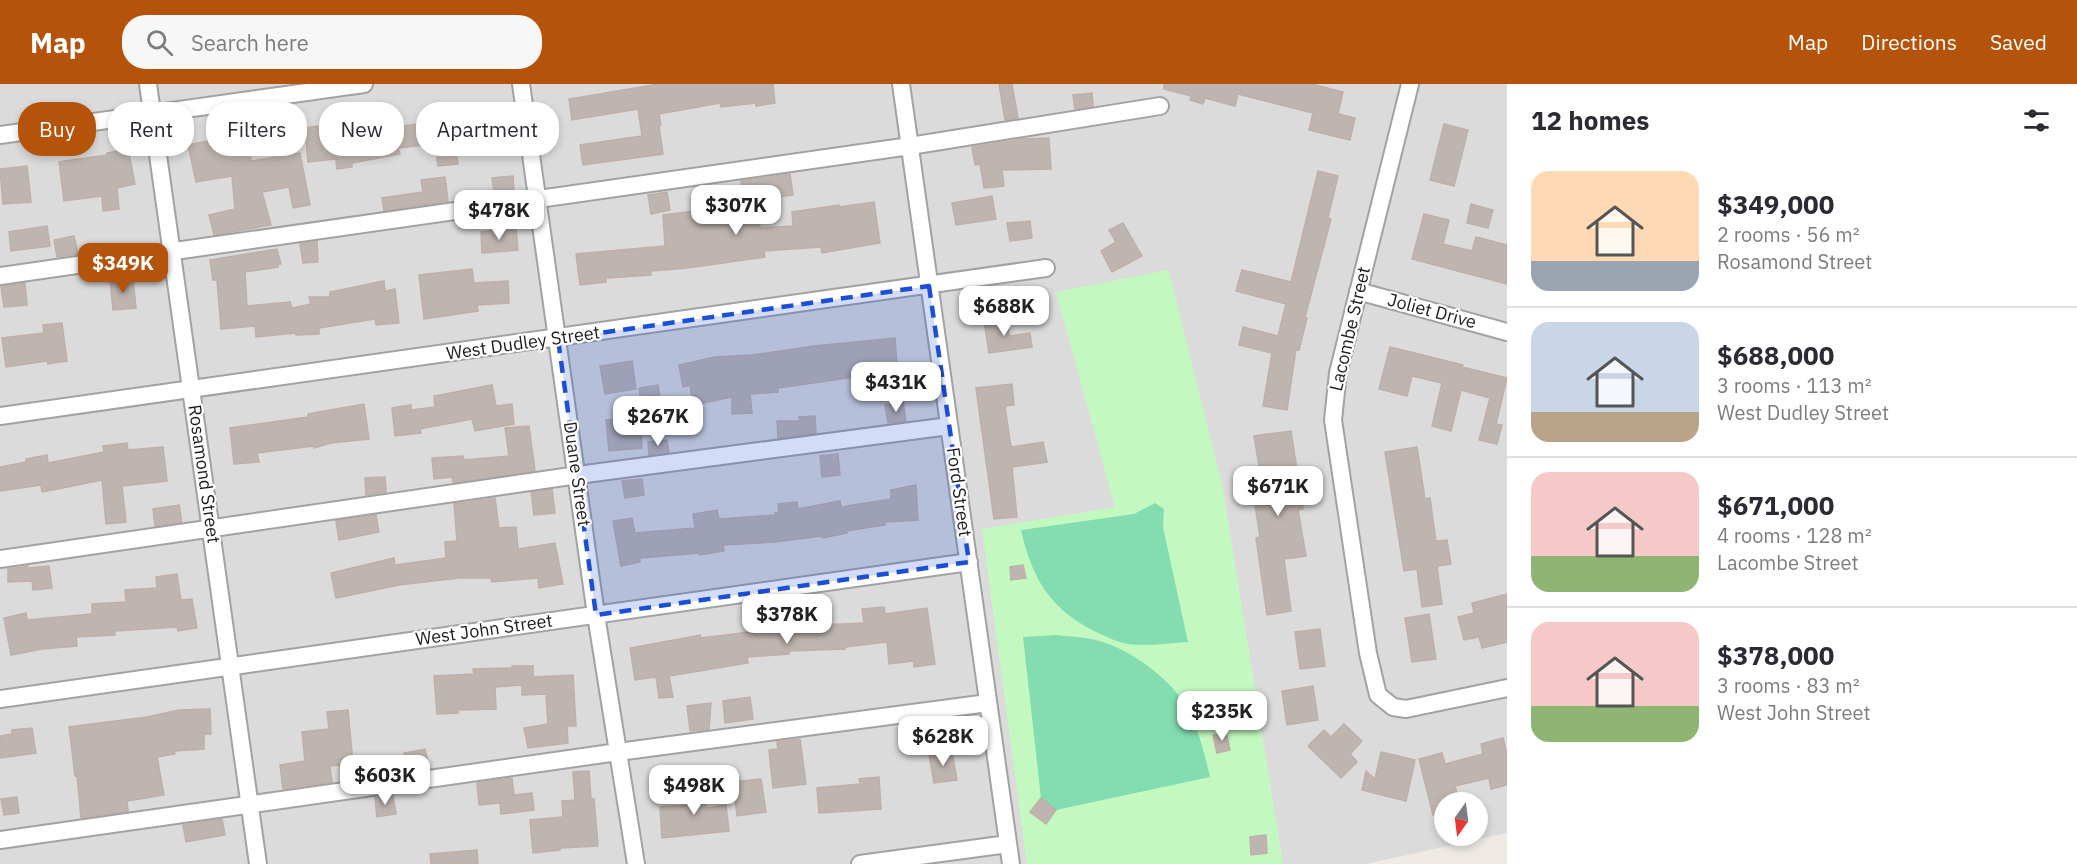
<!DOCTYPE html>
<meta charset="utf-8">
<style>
:root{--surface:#fff;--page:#f7f7f7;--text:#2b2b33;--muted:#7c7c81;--line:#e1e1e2;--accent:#b45309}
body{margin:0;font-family:"IBM Plex Sans",sans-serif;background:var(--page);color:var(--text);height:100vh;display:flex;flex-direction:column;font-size:22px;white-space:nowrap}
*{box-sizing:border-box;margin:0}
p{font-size:20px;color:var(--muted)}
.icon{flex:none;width:33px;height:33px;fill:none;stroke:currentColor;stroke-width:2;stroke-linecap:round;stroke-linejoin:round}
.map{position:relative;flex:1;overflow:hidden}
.panel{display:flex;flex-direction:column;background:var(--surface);width:570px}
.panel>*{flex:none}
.guide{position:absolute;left:18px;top:18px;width:570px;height:54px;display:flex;gap:12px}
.needle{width:39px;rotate:194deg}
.buttons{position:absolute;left:1434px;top:708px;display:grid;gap:12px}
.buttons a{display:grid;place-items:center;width:54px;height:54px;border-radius:50%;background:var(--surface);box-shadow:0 3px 9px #0003;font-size:30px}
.price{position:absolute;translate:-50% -51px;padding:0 14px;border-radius:12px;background:#fff;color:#222;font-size:20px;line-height:39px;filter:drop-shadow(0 2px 3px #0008)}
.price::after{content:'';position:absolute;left:50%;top:36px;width:18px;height:14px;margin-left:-9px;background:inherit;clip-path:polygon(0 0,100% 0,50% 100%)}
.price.current{background:var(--accent);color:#fff}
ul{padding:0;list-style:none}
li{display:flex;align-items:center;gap:18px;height:150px;padding:0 24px}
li+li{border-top:2px solid var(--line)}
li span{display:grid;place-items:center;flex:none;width:168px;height:120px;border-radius:18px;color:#555}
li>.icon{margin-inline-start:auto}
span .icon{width:72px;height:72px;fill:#fffc;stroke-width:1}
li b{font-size:26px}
h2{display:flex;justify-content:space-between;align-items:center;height:72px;padding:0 24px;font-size:26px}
.pill{padding:0 21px;border-radius:24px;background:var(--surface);box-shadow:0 3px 9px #0003;font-size:21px;line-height:54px}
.pill.current{background:var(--accent);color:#fff}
header{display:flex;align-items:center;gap:36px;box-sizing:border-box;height:84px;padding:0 30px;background:var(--accent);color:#fff}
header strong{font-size:28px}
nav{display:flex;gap:33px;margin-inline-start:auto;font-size:21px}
.search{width:420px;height:54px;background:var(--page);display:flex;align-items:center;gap:15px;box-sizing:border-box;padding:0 21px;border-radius:24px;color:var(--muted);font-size:22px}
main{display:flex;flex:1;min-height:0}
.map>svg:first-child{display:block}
.residential{fill:#dcdbdb;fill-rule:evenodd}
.park{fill:#c3f9c1}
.pitch{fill:#83ddb0}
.building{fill:#bfb5b0;stroke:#c0afa7;stroke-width:1.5}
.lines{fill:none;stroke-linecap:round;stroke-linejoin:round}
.minor-casing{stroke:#a2a2a2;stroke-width:20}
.minor{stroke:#fff;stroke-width:16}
.marked{fill:#1d4ed8;fill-opacity:0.2;stroke:#1d4ed8;stroke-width:4.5;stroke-dasharray:12 8;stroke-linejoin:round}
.labels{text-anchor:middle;stroke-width:4.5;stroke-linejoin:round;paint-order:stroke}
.street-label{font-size:18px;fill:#1e1e1e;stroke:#fff}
</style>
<header>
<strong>Map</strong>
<div class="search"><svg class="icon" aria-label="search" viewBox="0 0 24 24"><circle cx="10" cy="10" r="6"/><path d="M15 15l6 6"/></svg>Search here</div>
<nav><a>Map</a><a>Directions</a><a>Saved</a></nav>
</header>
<main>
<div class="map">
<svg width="1507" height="780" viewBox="0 0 1507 780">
<rect width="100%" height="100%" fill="#efeae4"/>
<!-- residential -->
<path class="residential" d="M0,0H1507V749L1366,780H0ZM1444,718H1478V752H1444Z"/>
<!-- park -->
<path class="park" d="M1169,186L1223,405L1283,780H1027L982,445L1115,423L1056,208Z"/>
<!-- pitch -->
<path class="pitch" d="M1155,419L1164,425L1163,443L1188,558C1169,559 1147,563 1128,560C1116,558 1105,552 1094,547C1049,524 1032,494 1021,446L1134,430Z
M1056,551C1072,553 1090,553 1106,559C1132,568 1167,593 1182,616C1197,639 1204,667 1210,693L1056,726L1041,714L1023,553Z"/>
<!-- building -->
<path class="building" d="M659,0H773L775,19L756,22V19L721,23L720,19L659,30L661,41L659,42L663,70L583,81L580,61L642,52L638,25L572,36L569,15Z
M999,0H1012L1018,34L1005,36Z
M1164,0H1312L1343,8L1338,30L1355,34L1350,56L1309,46L1313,29L1238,10L1235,22L1205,14L1203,20L1190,16L1191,12L1164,5Z
M1092,9L1093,22L1075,25L1073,11Z
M491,22L492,50L482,52L484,67L456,68L458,80L438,82L435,60L398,64L400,70L352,79V83L337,85L336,75L308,78L305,44L327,41L329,60L365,56L364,50L377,48L375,39L393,36L395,43L431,38L430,30L466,25V23Z
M1444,40L1468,46L1454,102L1430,96Z
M249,52L251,77L300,69L310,121L293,124L289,103L262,108L271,141L214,151L209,131L235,125L232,92L196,98L188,61L222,54Z
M1049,54L1051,85L1002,86L1004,102L984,104L980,80L975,81L972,63L1022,55Z
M128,65L135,100L117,104L119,125L103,127L102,112L64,117L59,78L107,71V69Z
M27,82L31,118L3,120L0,85Z
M1318,87L1338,92L1328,134L1331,135L1305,233L1307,234L1299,266L1296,265L1287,326L1263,322L1272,269L1239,261L1243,243L1278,252L1286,220L1236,207L1242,186L1291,198Z
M790,90L793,111L756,115L760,144L793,142L792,128L839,121V123L874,118L880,159L822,169L821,163L764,167L765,173L687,184L651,187V191L606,194V198L580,201L576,170L665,162L663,131L710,125L711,132L745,128L741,97Z
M513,92L514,108L494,111L492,94Z
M445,93L448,117L384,127L382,114L423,108L421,96Z
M667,108L670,126L651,130L648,111Z
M992,112L996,135L956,141L952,119Z
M1471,120L1493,126L1488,144L1467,139Z
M1424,130L1449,136L1443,160L1472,167L1476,153L1507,161V200L1412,175Z
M1030,137L1032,154L1010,157L1007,139Z
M1123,139L1142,172L1112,188L1101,167L1116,158L1109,146Z
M47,142L50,162L11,167L9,148Z
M516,145L518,166L482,169L481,148Z
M74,152L78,170L57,173L54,156Z
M317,157L318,178L303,179L300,160Z
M277,165L281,180H278V183L245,188L247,222L290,218L292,224L311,220L309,213H330V208L384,197L385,207L395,205L399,239L376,241L375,235L319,244V250L296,251V249L256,253L255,242L221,245L217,196H213L210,176Z
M472,185L474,199L508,197L509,219L477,221L478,227L424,235L419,191Z
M133,195L136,224L113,226L110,197Z
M25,199L27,221L4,223L1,202Z
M1007,234L1009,252L1030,249L1032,263L989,269L984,237Z
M62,239L67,277L48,280L47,277L6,283L2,254L44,249L43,241Z
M895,254L898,293L876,294V290L778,304V308L750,310L752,329L732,330V313L693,321L690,301L683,303L679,281L715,273L753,271L814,262Z
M1390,263L1463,281L1462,283L1507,294L1496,340L1502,341L1497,360L1479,356L1490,314L1461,306L1451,347L1432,342L1442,299L1412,292L1407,312L1379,305Z
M632,277L636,305L605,310L600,282Z
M1012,300L1014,321L1005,322L1011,363L1043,358L1047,378L1012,383L1017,433L994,435L976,304Z
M492,301L496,322L512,320L514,340L475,347L472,335L420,345L421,349L395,352L392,324L411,321V326L435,323L434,312Z
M658,301L661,320L642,323L639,304Z
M903,318L906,337L888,339L885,321Z
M364,320L369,355L331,359L314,364V362L257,369L259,378L234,380L230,344L308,333V330Z
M815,332L816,349L778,354L777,337H800L799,333Z
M640,333L642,364L609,367L606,336Z
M529,342L535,387L453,399L452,393L434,395L432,374L463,372L464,376L509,372L505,344Z
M1291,347L1303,425L1298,426L1306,472L1284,475L1291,527L1267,531L1256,454L1260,453L1253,408L1263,406L1254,352Z
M667,356L669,368L649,371L648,358Z
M127,359L128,366L163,363L167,397L122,402L126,438L106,440L102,396L42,408L41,401L0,407V383L26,378V375L47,371L48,379L104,368L103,362Z
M1417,363L1425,415L1430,414L1436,457L1447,456L1451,480L1437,482L1442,520L1422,523L1417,485L1404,487L1385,368Z
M838,370L840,391L822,393L820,372Z
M385,393L386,408L366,411L365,394Z
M642,395L644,411L625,414L622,397Z
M916,401L918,436L884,438L885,441L846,447L847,449L823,454L822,452L775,458L723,461L724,467L700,471L699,469L640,474V478L621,482L613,437L632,434L635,449L695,444L693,430L717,426L719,435L776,431L775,429L779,428L778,420L797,418L798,425L840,417L841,423L891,415V406Z
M552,405L555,429L534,431L531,408Z
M495,414L499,444L516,443L518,465L555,459L563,500L539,504L538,494L492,498L491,494H459L399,501L336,514L331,489L394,474L395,481L446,474L445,458L457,457L454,420Z
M179,421L182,438L155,442L153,425Z
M376,431L379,448L339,456L336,437Z
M1023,481L1026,494L1011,496L1010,483Z
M28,482V484L49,482L52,504L33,506L32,497L8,498V485Z
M177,490L181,516L192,515L197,544L178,547L177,543L115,547V551L76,553L77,562L42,565L11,571L4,534L26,529L27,536L92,530V520L126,518L125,506L157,504L156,493Z
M1507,510V558L1482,564L1479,553L1464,556L1458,533L1474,529L1472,519Z
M884,523L885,530L927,524L935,580L914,583V577L889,580L887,558L845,563V565L789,567V570L747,573L748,579L669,592L673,613L659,614L656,593L635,596L630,564L700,551L701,554L799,542L864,539L862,525Z
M1429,530L1436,575L1412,578L1405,534Z
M1320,545L1325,582L1300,585L1295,548Z
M512,582H533V593L573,591L576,642H567L568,659L528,664L524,644L548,640L546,610L522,611V601L495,603L496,625L458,626V629L437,630L434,592L474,590L473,585L512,584Z
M1313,602L1318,636L1287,641L1282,607Z
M750,613L753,635L725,639L723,617Z
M711,619L709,645L690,647L687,622Z
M210,625L211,650H204V665L174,667L175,670L157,673L164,711L127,717L128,727L81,734L77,691L75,692L69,643L147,633L179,626Z
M348,626L353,680L330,682L332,698L283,705L280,681L305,677L302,648L329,645L327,628Z
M928,638V653H907L908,640Z
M1344,640L1362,657L1350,670L1357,678L1341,694L1308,662L1324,646L1331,653Z
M32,644L36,669L0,674V652L12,650V646Z
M1226,648L1230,666L1217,669L1213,651Z
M1503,654L1507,670V701L1491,705L1489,694L1455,702L1458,713L1451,715L1452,718H1444V728L1433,731L1419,675L1442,669L1445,680L1483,670L1481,660Z
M800,655L806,700L773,704L769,666L778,665L777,658Z
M425,665L428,678L407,683L404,669Z
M952,667L957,696L934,699L929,671Z
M1381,668L1415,676L1406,717L1362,706L1366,687L1375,695Z
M589,687L591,715H594L598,762L560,764V766L533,769L530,736L563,733L562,717L575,716L573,688Z
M879,693L881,725L819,729L817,704L860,700L859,695Z
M512,694L514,711L532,709L534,726L501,730L500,719L479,721L477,699Z
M761,695L766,728L737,732L733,698Z
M692,698L707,699L706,724L726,721L729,747L662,754L660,723L691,721Z
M393,712L396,730L377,733L375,714Z
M17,713L19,729L4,731L1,715Z
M1041,714L1056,726L1046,740L1030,728Z
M222,735L225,751L186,758L183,741Z
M1266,751L1267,769L1251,771L1250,753Z
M477,766L478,780H431L430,770Z"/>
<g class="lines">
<!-- minor casing -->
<g class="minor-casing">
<path id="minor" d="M148,0L258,780
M521,0L596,531L636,780
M901,0L1011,780
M1410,0L1338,289L1333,336L1368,569L1378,611L1393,623L1406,625L1507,604
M0,51L364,0
M0,192L910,62L1160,22
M1358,207L1507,248
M0,332L1046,184
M0,475L578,391L949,342
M0,615L969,478
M0,756L618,668L988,619
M860,780L1008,760"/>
</g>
<!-- minor -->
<use href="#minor" class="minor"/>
</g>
<!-- marked area -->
<path class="marked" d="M929,202L969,478L596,531L558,255Z"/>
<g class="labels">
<!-- street labels -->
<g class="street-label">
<text transform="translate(1432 227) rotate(15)" y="6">Joliet Drive</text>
<text transform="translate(1350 245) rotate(-77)" y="6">Lacombe Street</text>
<text transform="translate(523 259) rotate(-8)" y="6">West Dudley Street</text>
<text transform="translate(204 390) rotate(82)" y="6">Rosamond Street</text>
<text transform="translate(577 390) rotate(82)" y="6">Duane Street</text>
<text transform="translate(959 408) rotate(82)" y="6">Ford Street</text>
<text transform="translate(484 546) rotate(-8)" y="6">West John Street</text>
</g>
</g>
</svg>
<div class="buttons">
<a><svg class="needle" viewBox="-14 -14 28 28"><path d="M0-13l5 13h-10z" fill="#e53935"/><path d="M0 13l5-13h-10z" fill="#7c7c81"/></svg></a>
</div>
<b class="price" style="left:736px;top:152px">$307K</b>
<b class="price" style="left:499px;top:157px">$478K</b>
<b class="price current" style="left:123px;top:210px">$349K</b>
<b class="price" style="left:1004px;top:253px">$688K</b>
<b class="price" style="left:896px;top:329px">$431K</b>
<b class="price" style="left:658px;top:363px">$267K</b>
<b class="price" style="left:1278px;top:433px">$671K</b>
<b class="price" style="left:787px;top:561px">$378K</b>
<b class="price" style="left:1222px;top:658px">$235K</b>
<b class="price" style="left:943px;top:683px">$628K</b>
<b class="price" style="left:385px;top:722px">$603K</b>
<b class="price" style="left:694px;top:732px">$498K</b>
<div class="guide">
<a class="pill current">Buy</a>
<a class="pill">Rent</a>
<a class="pill">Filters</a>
<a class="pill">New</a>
<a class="pill">Apartment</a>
</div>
</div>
<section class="panel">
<h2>12 homes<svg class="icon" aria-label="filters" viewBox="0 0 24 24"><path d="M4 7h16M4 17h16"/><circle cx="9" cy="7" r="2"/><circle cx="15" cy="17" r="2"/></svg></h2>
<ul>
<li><span style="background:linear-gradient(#ffd9b3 75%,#9aa5b1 0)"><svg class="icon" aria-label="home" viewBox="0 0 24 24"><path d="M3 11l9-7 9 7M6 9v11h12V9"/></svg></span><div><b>$349,000</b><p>2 rooms · 56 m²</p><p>Rosamond Street</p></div></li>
<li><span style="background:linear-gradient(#c9d6e8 75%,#b9a48a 0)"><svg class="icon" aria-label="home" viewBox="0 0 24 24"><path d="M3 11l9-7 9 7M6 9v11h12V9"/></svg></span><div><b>$688,000</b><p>3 rooms · 113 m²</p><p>West Dudley Street</p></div></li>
<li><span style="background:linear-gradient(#f6c9c9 70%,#8fb573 0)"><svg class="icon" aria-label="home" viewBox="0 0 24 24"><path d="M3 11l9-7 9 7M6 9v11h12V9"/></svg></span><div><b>$671,000</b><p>4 rooms · 128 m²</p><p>Lacombe Street</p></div></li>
<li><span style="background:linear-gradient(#f6c9c9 70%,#8fb573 0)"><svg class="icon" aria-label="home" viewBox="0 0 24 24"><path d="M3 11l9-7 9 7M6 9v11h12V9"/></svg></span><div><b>$378,000</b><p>3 rooms · 83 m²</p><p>West John Street</p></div></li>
</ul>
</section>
</main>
